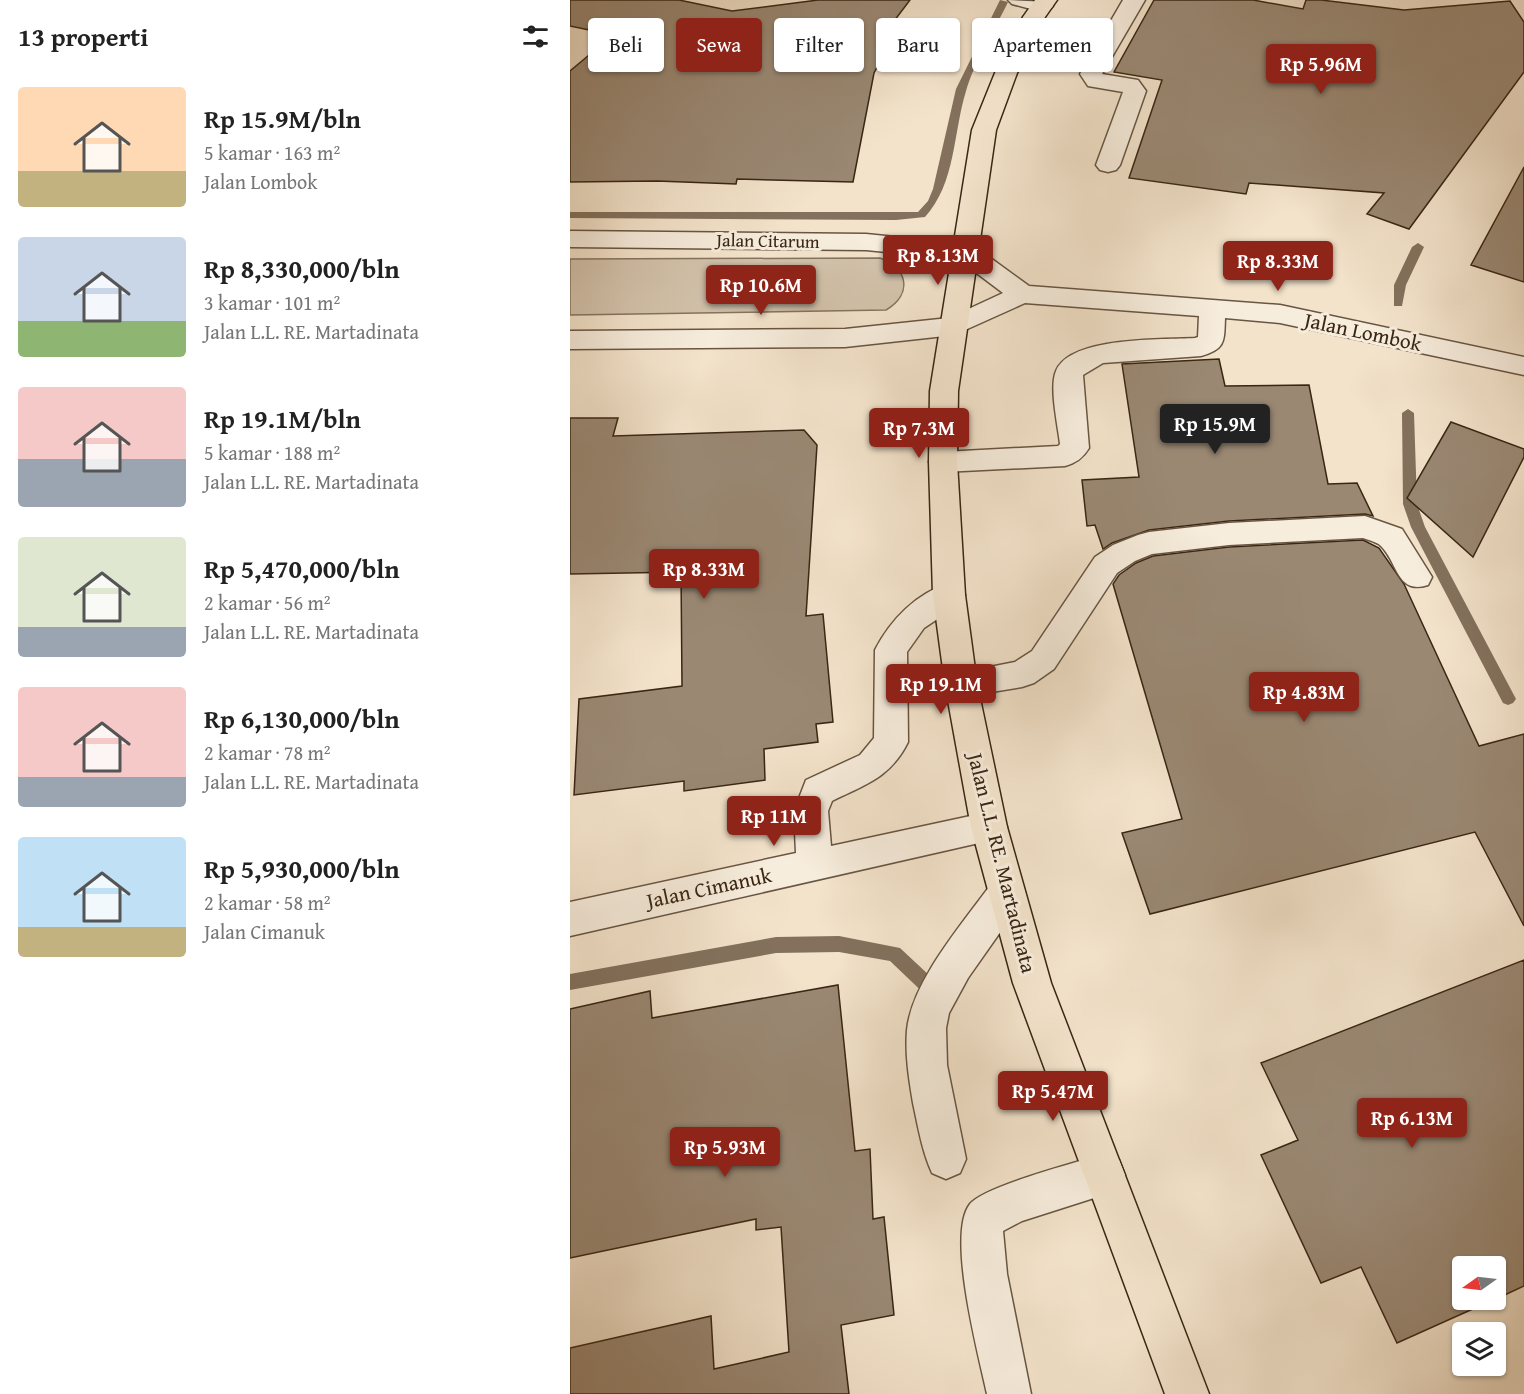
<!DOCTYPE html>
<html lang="id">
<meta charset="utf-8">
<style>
:root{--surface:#fff;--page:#f6f6f6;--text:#222;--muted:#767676;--accent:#8f2418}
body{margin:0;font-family:"Gentium Book Plus",serif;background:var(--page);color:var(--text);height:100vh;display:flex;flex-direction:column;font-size:22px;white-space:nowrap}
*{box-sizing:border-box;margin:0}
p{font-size:20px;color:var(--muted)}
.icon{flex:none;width:33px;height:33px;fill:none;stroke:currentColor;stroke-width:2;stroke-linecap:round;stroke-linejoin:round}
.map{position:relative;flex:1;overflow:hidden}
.details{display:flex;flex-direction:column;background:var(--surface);width:570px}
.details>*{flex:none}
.banner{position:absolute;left:18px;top:18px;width:570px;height:54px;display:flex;gap:12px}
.needle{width:39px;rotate:256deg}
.buttons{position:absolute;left:882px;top:1256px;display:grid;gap:12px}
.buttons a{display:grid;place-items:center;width:54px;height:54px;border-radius:6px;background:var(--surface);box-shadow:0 2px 4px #0004;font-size:30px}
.price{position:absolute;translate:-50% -51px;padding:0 14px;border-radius:6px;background:var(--accent);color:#fff;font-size:20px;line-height:39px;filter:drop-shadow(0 2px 3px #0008)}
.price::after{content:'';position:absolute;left:50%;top:36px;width:18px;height:14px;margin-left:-9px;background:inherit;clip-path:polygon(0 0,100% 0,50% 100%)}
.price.current{background:#222;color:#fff}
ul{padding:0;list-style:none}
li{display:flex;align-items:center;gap:18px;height:150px;padding:0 18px}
li span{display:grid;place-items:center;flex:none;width:168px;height:120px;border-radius:6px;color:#555}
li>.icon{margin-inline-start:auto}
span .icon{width:72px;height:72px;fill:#fffc;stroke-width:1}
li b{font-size:26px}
h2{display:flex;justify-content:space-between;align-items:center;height:72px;padding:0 18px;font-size:26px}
.chip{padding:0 21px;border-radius:6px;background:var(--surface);box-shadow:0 2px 4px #0004;font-size:21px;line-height:54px}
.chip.current{background:var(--accent);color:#fff}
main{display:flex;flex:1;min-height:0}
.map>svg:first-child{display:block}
.green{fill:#d3c3ac;stroke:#867460;stroke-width:1.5}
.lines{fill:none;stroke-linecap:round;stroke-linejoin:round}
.stream{fill:#83715d;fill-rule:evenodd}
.building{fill:#9a8873;stroke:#392614;stroke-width:1.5}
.minor-casing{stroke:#685542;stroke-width:3}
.major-casing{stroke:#392614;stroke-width:3}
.minor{fill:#f7eddd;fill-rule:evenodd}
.major{fill:#f3e3cb;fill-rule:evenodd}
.labels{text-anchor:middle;stroke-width:6;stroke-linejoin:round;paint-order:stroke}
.far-street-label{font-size:18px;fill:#392614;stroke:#f7eddd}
.street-label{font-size:21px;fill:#392614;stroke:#f7eddd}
</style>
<main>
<section class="details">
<h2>13 properti<svg class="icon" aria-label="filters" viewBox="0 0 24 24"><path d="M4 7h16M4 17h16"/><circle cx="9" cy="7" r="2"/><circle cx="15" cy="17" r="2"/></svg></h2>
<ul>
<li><span style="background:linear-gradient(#ffd9b3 70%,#c2b280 0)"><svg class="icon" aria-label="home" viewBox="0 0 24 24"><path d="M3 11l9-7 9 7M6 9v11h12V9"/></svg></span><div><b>Rp 15.9M/bln</b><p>5 kamar · 163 m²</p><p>Jalan Lombok</p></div></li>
<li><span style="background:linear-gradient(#c9d6e8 70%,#8fb573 0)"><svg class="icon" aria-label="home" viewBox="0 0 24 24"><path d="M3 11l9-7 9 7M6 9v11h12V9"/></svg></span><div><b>Rp 8,330,000/bln</b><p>3 kamar · 101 m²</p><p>Jalan L.L. RE. Martadinata</p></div></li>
<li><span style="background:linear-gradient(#f6c9c9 60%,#9aa5b1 0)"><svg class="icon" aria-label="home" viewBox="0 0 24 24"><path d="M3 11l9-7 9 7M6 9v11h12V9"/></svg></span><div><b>Rp 19.1M/bln</b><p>5 kamar · 188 m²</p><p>Jalan L.L. RE. Martadinata</p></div></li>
<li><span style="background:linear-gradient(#dfe7d0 75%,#9aa5b1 0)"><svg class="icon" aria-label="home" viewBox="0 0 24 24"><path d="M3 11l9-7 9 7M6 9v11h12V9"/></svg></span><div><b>Rp 5,470,000/bln</b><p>2 kamar · 56 m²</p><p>Jalan L.L. RE. Martadinata</p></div></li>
<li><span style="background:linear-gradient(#f6c9c9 75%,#9aa5b1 0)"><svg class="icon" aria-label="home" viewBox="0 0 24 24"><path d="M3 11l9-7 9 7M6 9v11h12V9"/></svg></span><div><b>Rp 6,130,000/bln</b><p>2 kamar · 78 m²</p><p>Jalan L.L. RE. Martadinata</p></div></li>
<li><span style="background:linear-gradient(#bfe0f5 75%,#c2b280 0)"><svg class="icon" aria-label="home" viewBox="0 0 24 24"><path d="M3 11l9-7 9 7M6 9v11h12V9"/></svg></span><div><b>Rp 5,930,000/bln</b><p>2 kamar · 58 m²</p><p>Jalan Cimanuk</p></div></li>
</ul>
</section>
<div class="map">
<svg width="954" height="1394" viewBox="0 0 954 1394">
<rect width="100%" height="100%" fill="#f3e3cb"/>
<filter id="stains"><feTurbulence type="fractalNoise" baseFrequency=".00333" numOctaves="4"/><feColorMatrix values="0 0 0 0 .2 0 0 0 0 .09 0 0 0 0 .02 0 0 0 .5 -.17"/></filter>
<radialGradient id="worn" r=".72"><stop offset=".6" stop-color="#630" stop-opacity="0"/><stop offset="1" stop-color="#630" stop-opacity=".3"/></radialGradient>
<!-- green -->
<path class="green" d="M310,258C338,268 343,294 316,310L0,315V259Z"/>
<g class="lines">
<!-- stream -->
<path class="stream" d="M430,0L438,2C425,29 404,63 396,91C383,133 386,183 355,217L326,220L0,218V212H348L358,201L363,189L386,89Z
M848,243L854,247L836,285L832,306H824V285L842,247Z
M838,409L844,413L847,504L855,527L946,699L943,703L938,705L933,703L841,527L833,504L832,413Z
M269,936L330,948L375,990L378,996L375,1002L369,1004L363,1002L320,961L269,952L206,953L0,990V974L206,937Z"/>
</g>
<!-- building -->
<path class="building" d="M0,0H109L162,11L248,0H340L315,33L325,34L304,73L283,182L167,179L166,184L87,181L0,182V71L43,35L0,26Z
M584,0H683L733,9L736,0H751L834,10L940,1L954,22V72L839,229L797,214L814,193L679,183L676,194L559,178L592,80L544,72Z
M954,167V282L901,265Z
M649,359L655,386L739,385L758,484L787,483L803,516L795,514L659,521L579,530L542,543L533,549L525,525L517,526L512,480L569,477L552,364Z
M0,418H48L43,436L234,430L247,445L236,616L253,614L263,722L246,724L248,742L194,749L195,780L114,791V781L4,795L9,699L112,686L111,572L0,574Z
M881,422L954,449V457L903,557L837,498Z
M793,540L809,548L834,584L909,746L954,734V926L905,832L580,914L552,833L612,819L543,584L549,575L566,563L583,556L659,547Z
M954,960V1286L926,1299V1266H892V1299H925L827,1343L791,1267L751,1283L691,1155L728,1140L691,1063Z
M268,985L285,1151L300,1149L303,1219L314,1217L324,1315L271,1325L279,1394H0V1348L141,1316L144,1369L219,1352L211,1227L186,1230V1219L0,1258V1009L80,991L82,1018Z"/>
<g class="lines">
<!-- minor casing -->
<g class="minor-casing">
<path id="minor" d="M438,0L479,2L483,6L479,10L472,12L442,4Z
M553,0H575L532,74L568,80L576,91L550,165L546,170L538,172L530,170L526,165L553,92L518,86L510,74Z
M0,231L296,234L395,244L404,246L459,286L710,305L954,357V375L710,323L655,318C654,341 656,349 631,356L533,363L513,375L519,448C513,458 506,463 495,466L373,472L363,469L359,462L363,455L373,452L488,446L490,444C488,426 479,387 486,371C500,336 593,340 625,338L628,337L629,316L455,303L384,335L275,347L0,349V331L275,329L379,318L433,293L388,259L296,250L0,247Z
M795,516L832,529L862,577L858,585C827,595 828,563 811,546C807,542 798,540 793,538L659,545L582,554L565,561L547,573L484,669L464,683L452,687L391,697L379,693L375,684L379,675L445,662L462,651L525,557L543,545L568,535L579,532L659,523Z
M379,583L390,586L395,595L390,604L354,628L337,652L338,742C320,778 296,784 262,801L258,811L261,846L419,812L431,816L437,827L431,838L0,936V902L226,853L224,811L236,780L290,755L304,738L305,650C321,619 346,594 379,583Z
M437,876L450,880L455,892L450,904L398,978L379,1013L376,1028L377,1065L396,1159L390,1173L376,1179L362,1173C352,1151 348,1126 343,1103C339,1079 335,1054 337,1030C342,980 395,921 424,880Z
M534,1154L549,1160L555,1175L549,1190L452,1221L433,1231L437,1274L461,1394H417C409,1356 376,1234 400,1204C415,1186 508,1162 534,1154Z"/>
</g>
<!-- major casing -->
<g class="major-casing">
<path id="major" d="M465,0H487L475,17L447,73L426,130L388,391L387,462L395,595L407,684L437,827L481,983L639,1394H595L443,983L401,827L375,684L363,595L359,462L360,391L402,130L425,73L453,17Z"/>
</g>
<!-- minor -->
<use href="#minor" class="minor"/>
<!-- major -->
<use href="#major" class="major"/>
</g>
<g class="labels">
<!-- far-street labels -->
<g class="far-street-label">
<text transform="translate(198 241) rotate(1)" y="6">Jalan Citarum</text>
</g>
<!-- street labels -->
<g class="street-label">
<text transform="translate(793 332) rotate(12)" y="7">Jalan Lombok</text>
<text transform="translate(432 863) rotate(76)" y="7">Jalan L.L. RE. Martadinata</text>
<text transform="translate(139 888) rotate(-12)" y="7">Jalan Cimanuk</text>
</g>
</g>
<rect width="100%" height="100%" filter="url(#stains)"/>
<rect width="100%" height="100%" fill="url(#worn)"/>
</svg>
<div class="buttons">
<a><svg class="needle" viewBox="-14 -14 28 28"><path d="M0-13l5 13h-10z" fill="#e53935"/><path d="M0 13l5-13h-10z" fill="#767676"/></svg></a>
<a><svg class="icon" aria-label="layers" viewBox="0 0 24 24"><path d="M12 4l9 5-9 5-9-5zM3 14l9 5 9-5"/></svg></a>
</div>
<b class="price" style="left:751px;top:95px">Rp 5.96M</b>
<b class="price" style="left:368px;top:286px">Rp 8.13M</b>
<b class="price" style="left:708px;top:292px">Rp 8.33M</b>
<b class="price" style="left:191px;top:316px">Rp 10.6M</b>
<b class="price current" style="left:645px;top:455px">Rp 15.9M</b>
<b class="price" style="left:349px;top:459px">Rp 7.3M</b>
<b class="price" style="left:134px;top:600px">Rp 8.33M</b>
<b class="price" style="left:371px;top:715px">Rp 19.1M</b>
<b class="price" style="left:734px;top:723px">Rp 4.83M</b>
<b class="price" style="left:204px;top:847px">Rp 11M</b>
<b class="price" style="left:483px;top:1122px">Rp 5.47M</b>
<b class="price" style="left:842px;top:1149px">Rp 6.13M</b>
<b class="price" style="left:155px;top:1178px">Rp 5.93M</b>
<div class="banner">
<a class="chip">Beli</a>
<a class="chip current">Sewa</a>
<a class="chip">Filter</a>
<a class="chip">Baru</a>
<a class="chip">Apartemen</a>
</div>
</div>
</main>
